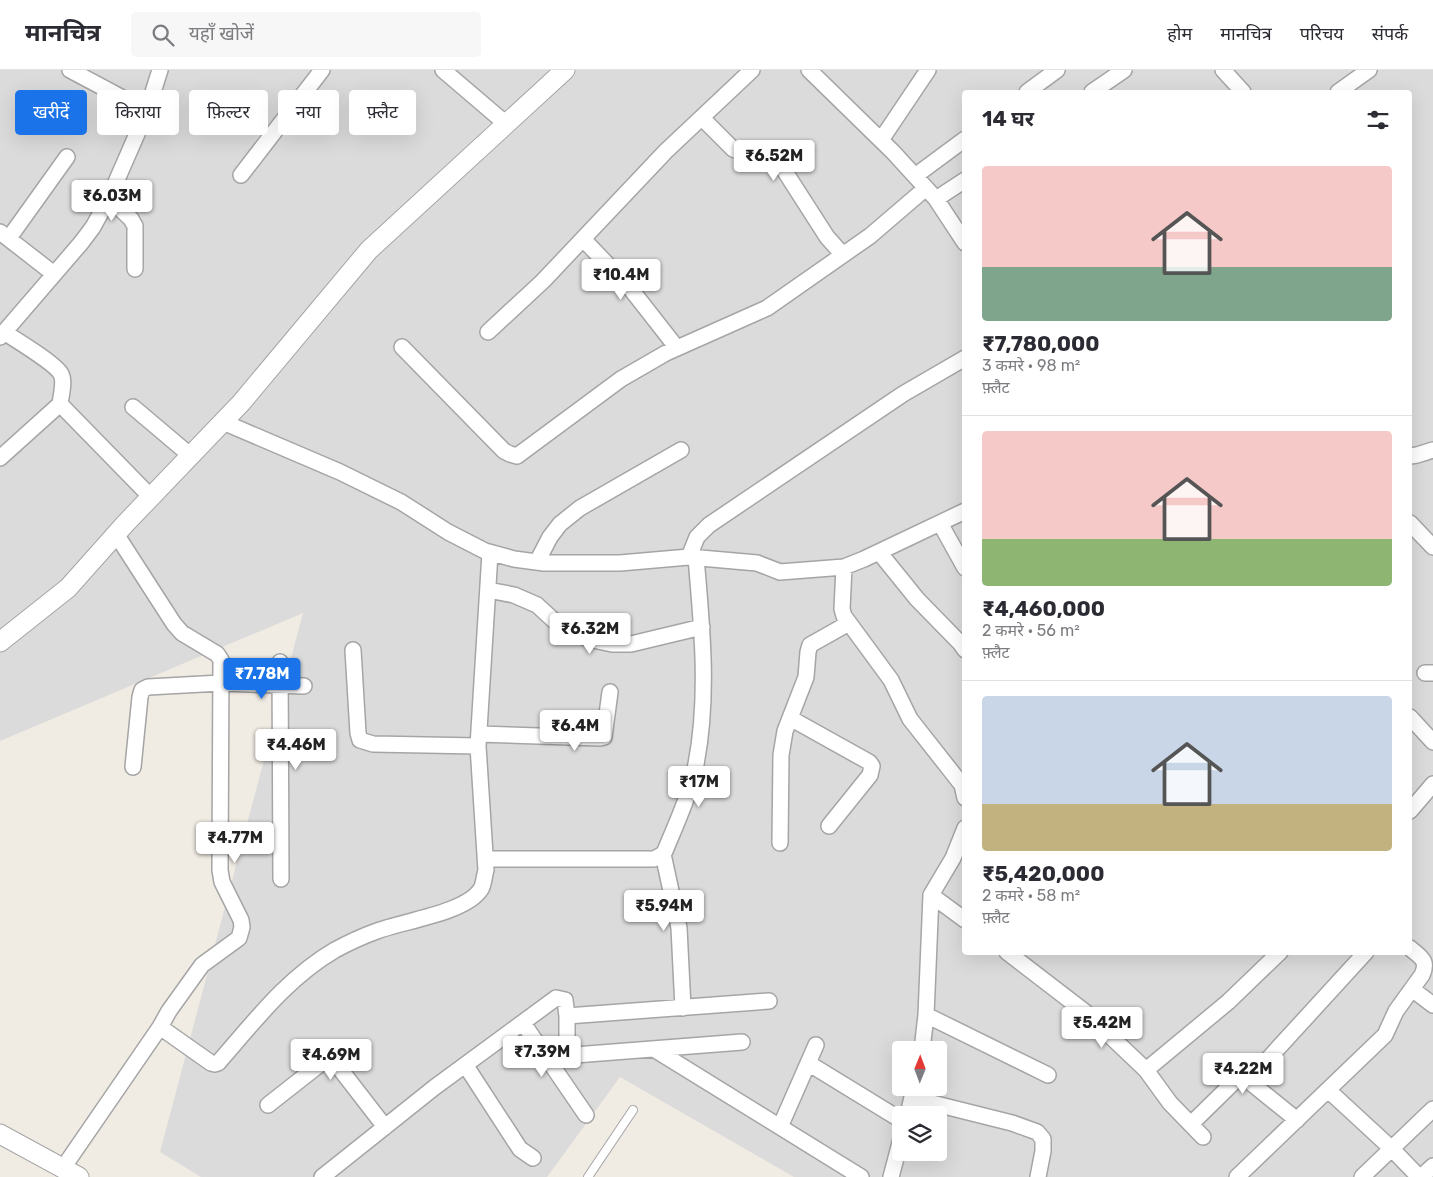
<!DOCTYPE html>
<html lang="hi">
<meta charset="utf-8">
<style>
:root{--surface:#fff;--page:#f7f7f7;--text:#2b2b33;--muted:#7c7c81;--line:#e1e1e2;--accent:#1a73e8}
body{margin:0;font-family:Rubik,"Noto Sans Devanagari",sans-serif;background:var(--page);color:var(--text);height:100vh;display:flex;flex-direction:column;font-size:19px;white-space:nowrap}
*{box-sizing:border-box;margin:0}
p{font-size:16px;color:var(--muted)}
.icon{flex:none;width:28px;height:28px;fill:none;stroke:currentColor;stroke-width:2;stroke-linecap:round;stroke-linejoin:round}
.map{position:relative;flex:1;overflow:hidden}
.drawer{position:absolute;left:962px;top:20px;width:450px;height:865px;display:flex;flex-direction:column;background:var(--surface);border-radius:5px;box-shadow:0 5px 20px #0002}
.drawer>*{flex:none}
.banner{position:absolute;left:15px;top:20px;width:475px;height:45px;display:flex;gap:10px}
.needle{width:32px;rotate:1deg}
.buttons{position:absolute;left:892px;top:971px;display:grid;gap:10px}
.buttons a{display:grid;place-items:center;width:55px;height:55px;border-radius:5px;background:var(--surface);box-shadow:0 5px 20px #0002;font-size:25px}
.price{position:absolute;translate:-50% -42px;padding:0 11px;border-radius:5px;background:#fff;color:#222;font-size:16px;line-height:32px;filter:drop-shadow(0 1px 2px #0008)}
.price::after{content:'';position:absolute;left:50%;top:30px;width:15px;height:11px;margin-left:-8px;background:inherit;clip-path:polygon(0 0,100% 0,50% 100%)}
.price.current{background:var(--accent);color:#fff}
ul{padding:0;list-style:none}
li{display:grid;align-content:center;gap:10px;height:265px;padding:0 20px}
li+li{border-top:1px solid var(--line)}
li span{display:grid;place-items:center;height:155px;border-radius:5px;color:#555}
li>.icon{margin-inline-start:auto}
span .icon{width:90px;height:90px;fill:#fffc;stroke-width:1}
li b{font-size:21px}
h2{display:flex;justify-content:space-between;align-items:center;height:60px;padding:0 20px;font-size:21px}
.pill{padding:0 18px;border-radius:5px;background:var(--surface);box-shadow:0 5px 20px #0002;font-size:18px;line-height:45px}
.pill.current{background:var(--accent);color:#fff}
header{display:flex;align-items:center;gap:30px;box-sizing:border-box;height:70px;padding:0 25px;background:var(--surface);border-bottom:1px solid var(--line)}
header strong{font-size:24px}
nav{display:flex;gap:28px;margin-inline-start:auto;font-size:18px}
.search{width:350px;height:45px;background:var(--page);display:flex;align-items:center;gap:12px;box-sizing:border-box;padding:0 18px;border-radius:5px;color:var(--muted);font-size:19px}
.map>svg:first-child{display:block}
.residential{fill:#dcdbdb;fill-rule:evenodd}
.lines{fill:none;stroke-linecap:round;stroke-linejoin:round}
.service-casing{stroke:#a5a5a5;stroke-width:10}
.minor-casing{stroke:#a5a5a5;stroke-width:18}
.tertiary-casing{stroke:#a5a5a5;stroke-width:21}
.service{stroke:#fff;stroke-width:8}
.minor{stroke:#fff;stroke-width:15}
.tertiary{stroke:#fff;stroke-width:19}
</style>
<header>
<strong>मानचित्र</strong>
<div class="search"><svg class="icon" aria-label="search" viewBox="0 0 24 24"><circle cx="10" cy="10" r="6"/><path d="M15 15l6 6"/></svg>यहाँ खोजें</div>
<nav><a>होम</a><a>मानचित्र</a><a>परिचय</a><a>संपर्क</a></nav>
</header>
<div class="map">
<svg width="1433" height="1107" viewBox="0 0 1433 1107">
<rect width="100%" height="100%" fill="#f0ebe3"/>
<!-- residential -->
<path class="residential" d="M0,0H1433V1107H794L620,1007L547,1107H201L160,1082L303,543L0,671ZM965,22H1410V882H965ZM901,980H939V1018H901ZM901,1045H939V1082H901Z"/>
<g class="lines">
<!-- service casing -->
<g class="service-casing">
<path id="service" d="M588,1107L633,1040"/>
</g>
<!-- minor casing -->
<g class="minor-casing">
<path id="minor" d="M70,0L147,41
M443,0L498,47L507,53
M809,0L893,82L936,129L965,173
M1223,0L1243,22
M1027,22L1057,0
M1092,22L1124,0
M1338,22L1369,0
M702,48L733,79L743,83L754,84L774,91L784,100L827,167L843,185
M881,70L928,0
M241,105L322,0
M915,106L965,69
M109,128L131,149L135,156V199
M936,129L965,110
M0,162L54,204
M9,168L67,87
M583,169L630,218L677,278
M4,262C16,270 55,293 61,304C65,311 61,326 60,334L145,421L150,428
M488,262L543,211L666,81L752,0
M0,267L81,173L93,157L109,128L147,41L160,0
M402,277L504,381L510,384L517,386L621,309L666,283L767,238L870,166L926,118
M133,337L191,386
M223,352L340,402L401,432L448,462L485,481L514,489L544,493H620L689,487L757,493L780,502L844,497L864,489L965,441
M1410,386L1417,385L1433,380
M0,388L60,334
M940,453L965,498
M1410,453L1433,477
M879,482L917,529L960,573L965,580
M689,487L697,467L709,455L903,324L965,288
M537,492L550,467L560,454L580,438L681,380
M844,497L842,539L844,546L891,610L910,649L962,715L965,728
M488,520L514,525L537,535L562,558L575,564L593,570L612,574H631L702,557
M353,580L358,663L360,670L373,674L478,676L490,483
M280,592L281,809
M1425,603H1433
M1410,647L1433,672
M790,648L869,692L872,696L870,705L829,756
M479,664L600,668L604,667L610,622
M133,697L140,627L142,620L148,617L221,613L304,616
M1410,741L1433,714
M780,773L781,685L785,661L806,607L808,582L810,575L849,553
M663,784L679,858L683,938
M485,789H654L663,784L665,781C677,752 690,724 696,694C709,627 702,556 696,488
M931,825L965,850
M1007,882L1085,942L1146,1000L1170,1033L1203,1067
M1412,919L1433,935
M926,945L1048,1005
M567,946V978L570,983L575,985L742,972
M523,953L586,1045
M160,957L211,993L215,994L218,993C254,952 287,908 335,880C348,873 363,866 377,861C403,851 466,843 481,819C484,814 484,806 486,800L478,676
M654,979L861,1107
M922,980L926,945L931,825L953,788L965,758
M808,993L901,1050
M466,996L520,1079L533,1088
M1146,1000L1228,932L1280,882
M1248,1011L1366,882
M1328,1020L1392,1079L1419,1107
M912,1028L1012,1053L1037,1062L1043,1069V1081L1038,1107
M268,1035L324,991H330L337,995L385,1057
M908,1045L914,1018
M1191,1054L1239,1007L1245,1008L1297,1050
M780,1057L816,975
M63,1098L160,957L169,941L202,895L239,868L242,857L241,850L222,812L220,800L221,590L217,584L182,563L174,554L116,464
M322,1107L435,1017L556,928L565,930L567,946L769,931
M891,1107L901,1069
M1237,1107L1385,965L1396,941L1422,905C1429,890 1420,887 1410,878
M1362,1107L1433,1039
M1421,1107L1433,1096"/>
</g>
<!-- tertiary casing -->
<g class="tertiary-casing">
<path id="tertiary" d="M0,572L68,518L125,454L241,333L369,180L565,0
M0,1064L79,1107"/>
</g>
<!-- service -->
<use href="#service" class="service"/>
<!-- minor -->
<use href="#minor" class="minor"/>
<!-- tertiary -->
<use href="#tertiary" class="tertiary"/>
</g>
</svg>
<div class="buttons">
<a><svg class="needle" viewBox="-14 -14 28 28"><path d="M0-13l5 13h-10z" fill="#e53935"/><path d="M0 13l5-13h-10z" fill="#7c7c81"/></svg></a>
<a><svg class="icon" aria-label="layers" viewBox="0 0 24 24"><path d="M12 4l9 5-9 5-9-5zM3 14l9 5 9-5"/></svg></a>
</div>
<b class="price" style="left:774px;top:112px">₹6.52M</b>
<b class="price" style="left:112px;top:152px">₹6.03M</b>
<b class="price" style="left:621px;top:231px">₹10.4M</b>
<b class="price" style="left:590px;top:585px">₹6.32M</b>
<b class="price current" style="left:262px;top:630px">₹7.78M</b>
<b class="price" style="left:575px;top:682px">₹6.4M</b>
<b class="price" style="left:296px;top:701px">₹4.46M</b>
<b class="price" style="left:699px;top:738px">₹17M</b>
<b class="price" style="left:235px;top:794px">₹4.77M</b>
<b class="price" style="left:664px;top:862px">₹5.94M</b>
<b class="price" style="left:1102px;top:979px">₹5.42M</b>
<b class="price" style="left:542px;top:1008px">₹7.39M</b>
<b class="price" style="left:331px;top:1011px">₹4.69M</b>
<b class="price" style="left:1243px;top:1025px">₹4.22M</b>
<div class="banner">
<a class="pill current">खरीदें</a>
<a class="pill">किराया</a>
<a class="pill">फ़िल्टर</a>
<a class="pill">नया</a>
<a class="pill">फ़्लैट</a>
</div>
<section class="drawer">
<h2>14 घर<svg class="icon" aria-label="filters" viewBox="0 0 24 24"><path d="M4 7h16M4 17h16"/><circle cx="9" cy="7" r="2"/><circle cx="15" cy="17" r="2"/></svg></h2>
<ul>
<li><span style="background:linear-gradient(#f6c9c9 65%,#7fa58c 0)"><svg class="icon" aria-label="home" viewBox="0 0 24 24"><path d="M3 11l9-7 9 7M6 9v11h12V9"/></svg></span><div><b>₹7,780,000</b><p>3 कमरे · 98 m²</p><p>फ़्लैट</p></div></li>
<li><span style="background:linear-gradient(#f6c9c9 70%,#8fb573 0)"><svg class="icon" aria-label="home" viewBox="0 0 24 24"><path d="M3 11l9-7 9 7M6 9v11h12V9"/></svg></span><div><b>₹4,460,000</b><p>2 कमरे · 56 m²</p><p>फ़्लैट</p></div></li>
<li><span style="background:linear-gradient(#c9d6e8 70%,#c2b280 0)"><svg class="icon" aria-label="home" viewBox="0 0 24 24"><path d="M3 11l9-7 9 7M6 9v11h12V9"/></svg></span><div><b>₹5,420,000</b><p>2 कमरे · 58 m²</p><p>फ़्लैट</p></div></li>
</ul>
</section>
</div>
